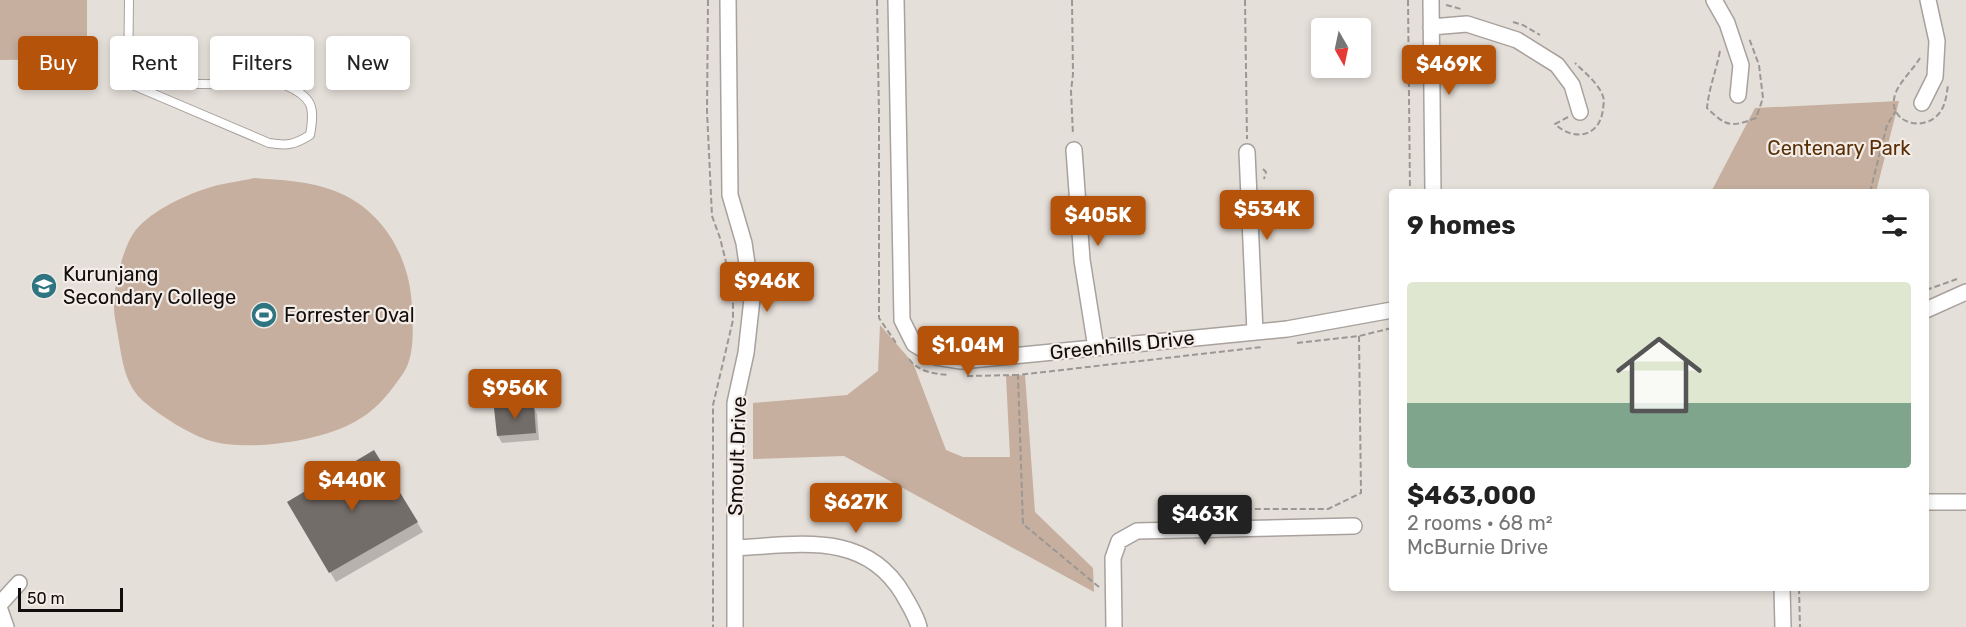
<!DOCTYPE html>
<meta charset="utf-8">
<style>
:root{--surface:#fff;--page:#f6f6f6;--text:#222;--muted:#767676;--accent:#b45309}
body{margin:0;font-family:Rubik,sans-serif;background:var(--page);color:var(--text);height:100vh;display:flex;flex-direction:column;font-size:22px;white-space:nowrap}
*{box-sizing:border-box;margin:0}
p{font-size:20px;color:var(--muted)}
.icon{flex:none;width:33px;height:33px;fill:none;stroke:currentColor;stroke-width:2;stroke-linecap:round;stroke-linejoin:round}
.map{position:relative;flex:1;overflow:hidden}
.panel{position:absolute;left:1389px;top:189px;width:540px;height:402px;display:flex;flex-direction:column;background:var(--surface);border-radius:6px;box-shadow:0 3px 9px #0003}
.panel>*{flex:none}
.hud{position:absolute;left:18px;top:36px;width:570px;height:54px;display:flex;gap:12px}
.needle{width:39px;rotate:171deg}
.tools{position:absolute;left:1311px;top:18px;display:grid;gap:12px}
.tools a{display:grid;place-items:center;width:60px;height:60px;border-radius:6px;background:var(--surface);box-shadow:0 3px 9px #0003;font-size:30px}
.scale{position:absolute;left:18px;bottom:15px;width:105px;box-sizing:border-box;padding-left:6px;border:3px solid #100d0c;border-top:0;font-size:16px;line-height:21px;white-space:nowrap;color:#100d0c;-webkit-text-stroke:4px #f3ece7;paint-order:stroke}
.price{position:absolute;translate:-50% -51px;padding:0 14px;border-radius:6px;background:var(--accent);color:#fff;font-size:20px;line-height:39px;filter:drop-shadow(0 2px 3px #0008)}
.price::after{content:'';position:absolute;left:50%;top:36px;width:18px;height:14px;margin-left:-9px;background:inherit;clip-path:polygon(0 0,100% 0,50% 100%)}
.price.on{background:#222;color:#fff}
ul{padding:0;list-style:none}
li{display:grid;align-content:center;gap:12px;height:318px;padding:0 18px}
li span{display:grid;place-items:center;height:186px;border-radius:6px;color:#555}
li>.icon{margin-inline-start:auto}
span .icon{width:108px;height:108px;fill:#fffc;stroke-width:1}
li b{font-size:26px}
h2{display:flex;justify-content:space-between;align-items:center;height:72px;padding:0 18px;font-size:26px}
.chip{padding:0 21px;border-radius:6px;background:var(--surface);box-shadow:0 3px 9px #0003;font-size:21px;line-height:54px}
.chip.on{background:var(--accent);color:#fff}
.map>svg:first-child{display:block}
.green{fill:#c6af9f}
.shadow{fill:#0003}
.building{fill:#736d69}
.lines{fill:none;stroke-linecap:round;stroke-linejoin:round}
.service-casing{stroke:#a8a19d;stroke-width:10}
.minor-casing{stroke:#a8a19d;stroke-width:18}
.path{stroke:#9c9793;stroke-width:2;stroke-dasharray:6 3;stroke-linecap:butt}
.service{stroke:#fff;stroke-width:8}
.minor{stroke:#fff;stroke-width:15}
.labels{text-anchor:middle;stroke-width:4.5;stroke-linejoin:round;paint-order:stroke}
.park-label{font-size:20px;fill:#582f07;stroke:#f3ece7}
.poi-label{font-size:20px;fill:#100d0c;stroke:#f3ece7;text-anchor:start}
.street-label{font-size:20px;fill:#100d0c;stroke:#f3ece7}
</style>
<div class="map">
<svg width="1966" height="627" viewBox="0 0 1966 627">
<rect width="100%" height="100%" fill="#e5dfd9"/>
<!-- green -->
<path class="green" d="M0,0H87V59L0,60Z
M1899,101L1876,192H1711L1755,108Z
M254,178C280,180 310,181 335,191C384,210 411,259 412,309C413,330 415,358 402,375C391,391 378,408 361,418C327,441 250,452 211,441C190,435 157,414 141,399C124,382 122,358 118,336C116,324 113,311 114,300C115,282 123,249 133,234C147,213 181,197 205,189C221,183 238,182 254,178Z
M880,325L913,363L946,450L963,457H1010L1006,376L1025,375L1035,512L1093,568L1094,592L844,456L753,459V403L847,395L878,371Z"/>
<!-- shadow -->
<path class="shadow" d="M533,407L537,414L539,440L502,443L498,436Z
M374,452L423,532L336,582L289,502Z"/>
<!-- building -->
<path class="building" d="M534,405L536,433L497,436L494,408Z
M374,450L418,522L329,573L287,502Z"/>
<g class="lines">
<!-- service casing -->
<g class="service-casing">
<path id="service" d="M128,83L285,85C313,97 315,107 310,135C294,145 287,146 269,143Z
M128,83L129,0"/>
</g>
<!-- minor casing -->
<g class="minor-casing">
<path id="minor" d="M728,0L730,195L744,243L752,299L746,353L735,403V627
M896,0L902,320L914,344L936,357L961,361L1287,329L1392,310
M1431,0L1433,192
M1714,0L1727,23L1741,65L1738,95
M1431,27L1467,24L1517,40L1557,65L1572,85L1580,112
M1922,103L1935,77L1937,41L1928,0
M1074,150L1082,260L1096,348
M1247,152L1255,332
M1926,310L1966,292
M1926,502H1966
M735,548C798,545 865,530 903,594C909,605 916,615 919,627
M1782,588L1783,627
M0,604L19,583
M0,610L6,627
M1114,627L1113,558L1119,541L1137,531L1354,526"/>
</g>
<!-- path -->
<path class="path" d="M708,0L707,111L712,216L720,238L733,290V320L713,405V627
M877,0L879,116V318L896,343
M1072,0L1073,74L1071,91L1073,135
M1245,0L1247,139
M1408,0L1410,192
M1446,5L1461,9
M1513,22L1523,25L1540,35
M1720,51C1716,71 1709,88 1707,108C1726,126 1730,128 1756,118L1763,98L1759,65L1749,38
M1920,58C1914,68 1900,82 1896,92C1883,124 1930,136 1943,107C1946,101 1947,92 1948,85
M1568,117L1555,124C1574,142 1600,137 1603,109C1603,109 1604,101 1604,100C1601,85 1585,73 1575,63
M1263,169L1266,172L1264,179
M1870,192L1887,125L1896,111
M1926,290L1957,279
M1297,343L1359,336L1392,328
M909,359C919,372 934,374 949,375
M967,376L1018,375
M1183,514L1244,509H1328L1361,493L1359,336
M1099,587L1023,524L1018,375L1262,347
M1799,588L1800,627"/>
<!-- service -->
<use href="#service" class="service"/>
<!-- minor -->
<use href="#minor" class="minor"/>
</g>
<!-- icons -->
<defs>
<g id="school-disc" transform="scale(1.35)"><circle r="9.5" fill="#2e7481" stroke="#f3ece7"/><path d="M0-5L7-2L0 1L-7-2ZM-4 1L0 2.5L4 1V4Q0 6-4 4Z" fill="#fff"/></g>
<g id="stadium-disc" transform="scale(1.35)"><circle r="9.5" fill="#2e7481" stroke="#f3ece7"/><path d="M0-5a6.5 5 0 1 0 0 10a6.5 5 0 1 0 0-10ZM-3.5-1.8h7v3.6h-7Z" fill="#fff"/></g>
</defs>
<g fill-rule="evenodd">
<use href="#school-disc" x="44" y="286"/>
<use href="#stadium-disc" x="264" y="315"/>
</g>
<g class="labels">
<!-- park labels -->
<g class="park-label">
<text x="1839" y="155">Centenary Park</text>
</g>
<!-- poi labels -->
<g class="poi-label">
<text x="63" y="281">Kurunjang<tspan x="63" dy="23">Secondary College</tspan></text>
<text x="284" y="322">Forrester Oval</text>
</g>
<!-- street labels -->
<g class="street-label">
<text transform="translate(1122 345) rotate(-6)" y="7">Greenhills Drive</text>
<text transform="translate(737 456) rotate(-88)" y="7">Smoult Drive</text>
</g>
</g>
</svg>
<div class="tools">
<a><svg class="needle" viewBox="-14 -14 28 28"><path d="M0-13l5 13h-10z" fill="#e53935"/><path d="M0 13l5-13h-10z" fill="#767676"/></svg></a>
</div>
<div class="scale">50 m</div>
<b class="price" style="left:1449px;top:96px">$469K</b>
<b class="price" style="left:1267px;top:241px">$534K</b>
<b class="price" style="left:1098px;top:247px">$405K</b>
<b class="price" style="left:767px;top:313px">$946K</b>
<b class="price" style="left:968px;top:377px">$1.04M</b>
<b class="price" style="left:515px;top:420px">$956K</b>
<b class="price" style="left:352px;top:512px">$440K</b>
<b class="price" style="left:856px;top:534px">$627K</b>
<b class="price on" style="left:1205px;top:546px">$463K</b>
<div class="hud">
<a class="chip on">Buy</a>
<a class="chip">Rent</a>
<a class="chip">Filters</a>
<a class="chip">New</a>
</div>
<section class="panel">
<h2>9 homes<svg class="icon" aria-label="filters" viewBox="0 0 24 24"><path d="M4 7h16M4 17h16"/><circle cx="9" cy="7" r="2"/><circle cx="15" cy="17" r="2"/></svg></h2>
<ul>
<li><span style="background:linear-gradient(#dfe7d0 65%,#7fa58c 0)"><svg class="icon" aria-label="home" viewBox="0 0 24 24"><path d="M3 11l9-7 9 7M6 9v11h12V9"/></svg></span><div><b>$463,000</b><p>2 rooms · 68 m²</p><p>McBurnie Drive</p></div></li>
</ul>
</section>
</div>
